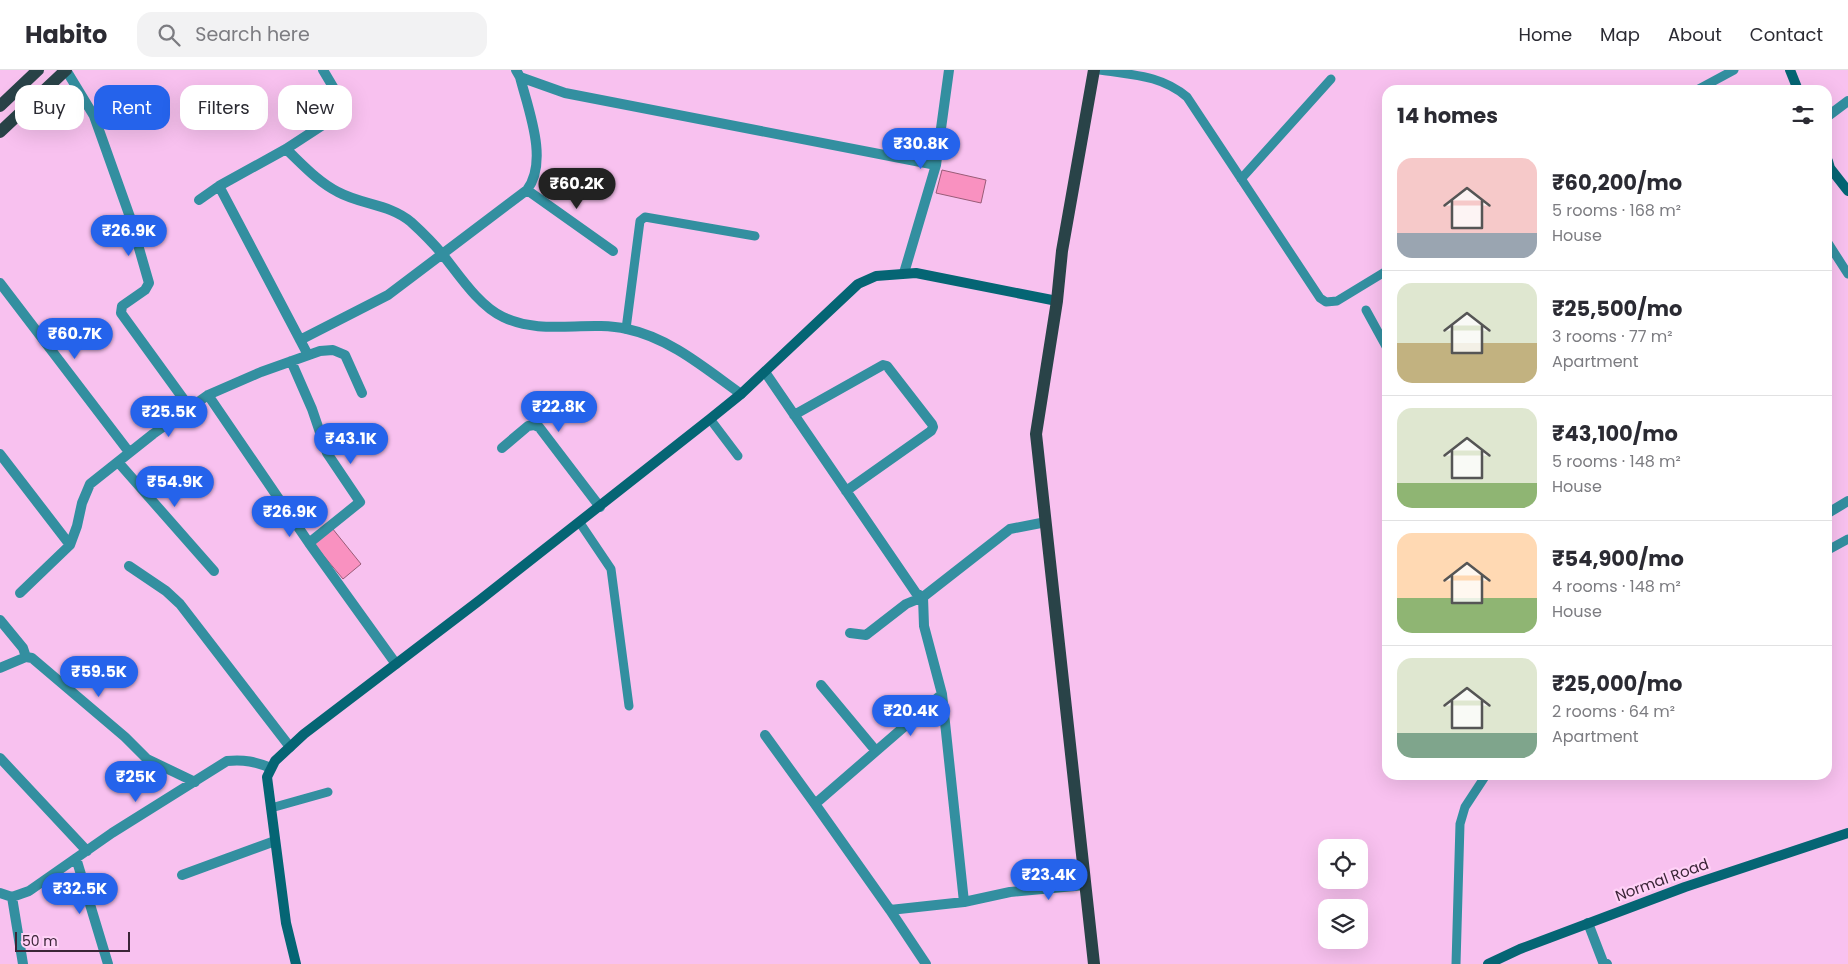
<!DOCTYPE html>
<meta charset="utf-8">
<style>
:root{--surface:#fff;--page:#f2f2f3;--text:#2b2b33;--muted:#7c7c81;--line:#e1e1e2;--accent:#2563eb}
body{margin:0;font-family:Poppins,sans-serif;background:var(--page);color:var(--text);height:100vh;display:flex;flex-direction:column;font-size:19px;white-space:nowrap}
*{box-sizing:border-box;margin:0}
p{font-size:16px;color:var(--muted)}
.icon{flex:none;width:28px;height:28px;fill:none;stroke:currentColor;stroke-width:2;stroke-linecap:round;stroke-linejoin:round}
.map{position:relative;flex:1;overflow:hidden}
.details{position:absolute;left:1382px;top:15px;width:450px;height:695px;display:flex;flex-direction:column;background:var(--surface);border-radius:15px;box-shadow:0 5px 20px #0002}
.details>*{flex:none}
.banner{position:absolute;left:15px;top:15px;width:475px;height:45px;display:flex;gap:10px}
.controls{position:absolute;left:1318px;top:769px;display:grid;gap:10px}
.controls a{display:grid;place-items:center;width:50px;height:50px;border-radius:10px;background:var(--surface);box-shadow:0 5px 20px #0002;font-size:25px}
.scale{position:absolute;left:15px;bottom:12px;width:115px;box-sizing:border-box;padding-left:5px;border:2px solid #3b2537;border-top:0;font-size:14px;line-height:18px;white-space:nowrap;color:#3b2537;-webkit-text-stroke:4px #ffd2f7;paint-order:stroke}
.price{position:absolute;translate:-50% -42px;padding:0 11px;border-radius:18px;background:var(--accent);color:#fff;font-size:16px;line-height:32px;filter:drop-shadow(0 1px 2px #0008)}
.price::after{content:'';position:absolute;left:50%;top:30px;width:15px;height:11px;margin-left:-8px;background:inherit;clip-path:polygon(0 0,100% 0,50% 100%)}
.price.active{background:#222;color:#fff}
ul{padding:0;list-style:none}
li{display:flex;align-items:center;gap:15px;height:125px;padding:0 15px}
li+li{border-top:1px solid var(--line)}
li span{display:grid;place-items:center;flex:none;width:140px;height:100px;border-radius:15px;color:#555}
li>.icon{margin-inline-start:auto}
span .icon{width:60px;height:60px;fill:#fffc;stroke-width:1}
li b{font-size:21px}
h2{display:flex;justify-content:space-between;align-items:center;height:60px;padding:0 15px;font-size:21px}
.pill{padding:0 18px;border-radius:15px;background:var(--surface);box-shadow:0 5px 20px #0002;font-size:18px;line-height:45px}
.pill.active{background:var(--accent);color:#fff}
header{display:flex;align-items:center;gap:30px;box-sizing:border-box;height:70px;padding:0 25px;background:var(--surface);border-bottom:1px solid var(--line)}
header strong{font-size:24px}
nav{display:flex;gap:28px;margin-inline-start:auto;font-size:18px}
.search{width:350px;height:45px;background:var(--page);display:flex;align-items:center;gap:12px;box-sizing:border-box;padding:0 18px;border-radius:15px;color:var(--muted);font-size:19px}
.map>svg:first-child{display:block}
.building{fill:#f991c0;stroke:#995c77}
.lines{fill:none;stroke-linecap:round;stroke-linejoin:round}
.lane{stroke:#338fa0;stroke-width:9}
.street{stroke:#338fa0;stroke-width:10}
.secondary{stroke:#056574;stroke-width:10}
.primary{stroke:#294348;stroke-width:12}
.labels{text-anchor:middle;stroke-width:4.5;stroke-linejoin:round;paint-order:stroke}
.street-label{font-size:15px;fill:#3b2537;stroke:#ffd2f7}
</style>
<header>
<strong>Habito</strong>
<div class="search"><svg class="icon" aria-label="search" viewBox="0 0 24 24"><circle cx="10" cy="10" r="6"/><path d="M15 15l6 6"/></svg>Search here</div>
<nav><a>Home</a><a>Map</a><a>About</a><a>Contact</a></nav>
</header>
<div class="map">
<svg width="1848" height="894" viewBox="0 0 1848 894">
<rect width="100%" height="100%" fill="#f8c1ef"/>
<!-- building -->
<path class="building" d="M942,100L986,110L981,133L936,123Z
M332,458L361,494L343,509L313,473Z"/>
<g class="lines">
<!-- lane -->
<path class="lane" d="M1100,0C1132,5 1161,5 1187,27L1320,228L1326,232L1337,231L1388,200
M1697,20L1734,0
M1241,109L1331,9
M1828,173L1848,204
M1366,240L1388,280
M626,259L640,151L645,147L755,166
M710,349L738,386
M580,453L611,499L629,636
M1828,480L1848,469
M271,738L328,722
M1456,894L1460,754L1465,737L1486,705"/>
<!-- street -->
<path class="street" d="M66,0L94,46L130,147L149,213L145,220L122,236L121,243L190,338
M516,0L520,7L565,23L936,95
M1828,46L1848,31
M286,79C302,94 318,112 338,122C362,135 390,134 411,152C422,162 434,174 443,185C459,205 479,236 503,247C542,266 586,250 627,259C670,268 706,299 741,324
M219,116L308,285
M527,120L613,181
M199,130L219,116L286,79L335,47L340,35L339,27L323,0
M904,203L936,95L949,0
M0,213L129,382
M300,270L388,225L527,120C549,91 528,39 520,7
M291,291L312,339L327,383L360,432L309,473
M765,302L916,523L923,527L906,534L866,565L850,563
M208,325L309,473L396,594
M794,345L883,295L887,296L932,354L933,357L931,361L846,421
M502,378L528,356L534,355L539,357L600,437
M0,384L70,475
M118,392L214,501
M1828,443L1848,431
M129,496L166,521L180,534L290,677
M20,523L70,475L77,456L82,433L90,414L153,364L208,325L261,302L320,281L333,280L345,285L362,323
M0,550L23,578L26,587
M0,598L26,587L32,588L125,667L147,689L195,712
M821,615L876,681
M942,624L964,832
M765,665L815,734
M0,688L87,781
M76,788L108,894
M182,805L275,771
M0,823L12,827L29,821L112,763L227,691C244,689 256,692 271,698
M12,827L23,894
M890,840L964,832L1010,822L1085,815
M1588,853L1603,892L1607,894
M926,894L890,840L815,734L942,624L924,556L923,527L1010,459L1046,452"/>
<!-- secondary -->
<path class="secondary" d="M1790,0L1798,20
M1828,91L1830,98L1848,121
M296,894L286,853L267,707L275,691L304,664L480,530L710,349L741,324L858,214L876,206L916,203L1057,231
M1488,894L1520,879L1685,817L1848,763"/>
<!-- primary -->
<path class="primary" d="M1094,0L1062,181L1057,231L1036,364L1094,894
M0,36L38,0
M0,62L66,0"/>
</g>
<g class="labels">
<!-- street labels -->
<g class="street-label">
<text transform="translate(1662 810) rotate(-20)" y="5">Normal Road</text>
</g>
</g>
</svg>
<div class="controls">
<a><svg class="icon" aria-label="locate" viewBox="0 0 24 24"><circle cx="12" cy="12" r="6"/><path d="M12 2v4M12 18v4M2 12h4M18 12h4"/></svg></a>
<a><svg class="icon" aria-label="layers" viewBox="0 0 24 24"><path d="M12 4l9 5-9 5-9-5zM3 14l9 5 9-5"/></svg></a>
</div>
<div class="scale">50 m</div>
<b class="price" style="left:921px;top:100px">₹30.8K</b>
<b class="price active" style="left:577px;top:140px">₹60.2K</b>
<b class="price" style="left:129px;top:187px">₹26.9K</b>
<b class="price" style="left:75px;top:290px">₹60.7K</b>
<b class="price" style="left:559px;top:363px">₹22.8K</b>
<b class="price" style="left:169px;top:368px">₹25.5K</b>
<b class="price" style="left:351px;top:395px">₹43.1K</b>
<b class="price" style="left:175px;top:438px">₹54.9K</b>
<b class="price" style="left:290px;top:468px">₹26.9K</b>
<b class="price" style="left:99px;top:628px">₹59.5K</b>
<b class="price" style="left:911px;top:667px">₹20.4K</b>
<b class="price" style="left:136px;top:733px">₹25K</b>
<b class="price" style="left:1049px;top:831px">₹23.4K</b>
<b class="price" style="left:80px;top:845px">₹32.5K</b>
<div class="banner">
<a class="pill">Buy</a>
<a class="pill active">Rent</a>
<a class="pill">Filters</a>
<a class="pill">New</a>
</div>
<section class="details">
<h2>14 homes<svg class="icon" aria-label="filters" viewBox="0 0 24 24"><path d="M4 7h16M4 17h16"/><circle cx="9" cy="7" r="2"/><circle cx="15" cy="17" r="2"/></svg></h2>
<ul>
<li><span style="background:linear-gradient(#f6c9c9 75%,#9aa5b1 0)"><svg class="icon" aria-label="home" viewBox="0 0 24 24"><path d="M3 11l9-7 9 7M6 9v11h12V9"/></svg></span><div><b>₹60,200/mo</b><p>5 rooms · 168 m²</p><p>House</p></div></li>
<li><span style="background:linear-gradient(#dfe7d0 60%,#c2b280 0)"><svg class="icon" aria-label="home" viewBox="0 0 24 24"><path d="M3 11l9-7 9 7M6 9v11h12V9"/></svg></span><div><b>₹25,500/mo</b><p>3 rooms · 77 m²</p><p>Apartment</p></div></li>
<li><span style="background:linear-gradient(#dfe7d0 75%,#8fb573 0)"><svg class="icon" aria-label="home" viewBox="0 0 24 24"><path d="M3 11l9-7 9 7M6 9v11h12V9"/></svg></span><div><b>₹43,100/mo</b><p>5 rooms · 148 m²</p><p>House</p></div></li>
<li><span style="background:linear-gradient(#ffd9b3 65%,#8fb573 0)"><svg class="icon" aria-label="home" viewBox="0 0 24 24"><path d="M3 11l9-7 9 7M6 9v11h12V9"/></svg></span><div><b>₹54,900/mo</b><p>4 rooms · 148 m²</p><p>House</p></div></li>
<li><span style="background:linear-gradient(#dfe7d0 75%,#7fa58c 0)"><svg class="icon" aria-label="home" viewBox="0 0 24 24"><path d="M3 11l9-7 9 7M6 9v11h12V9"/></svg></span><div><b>₹25,000/mo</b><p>2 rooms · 64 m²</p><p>Apartment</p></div></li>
</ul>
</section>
</div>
